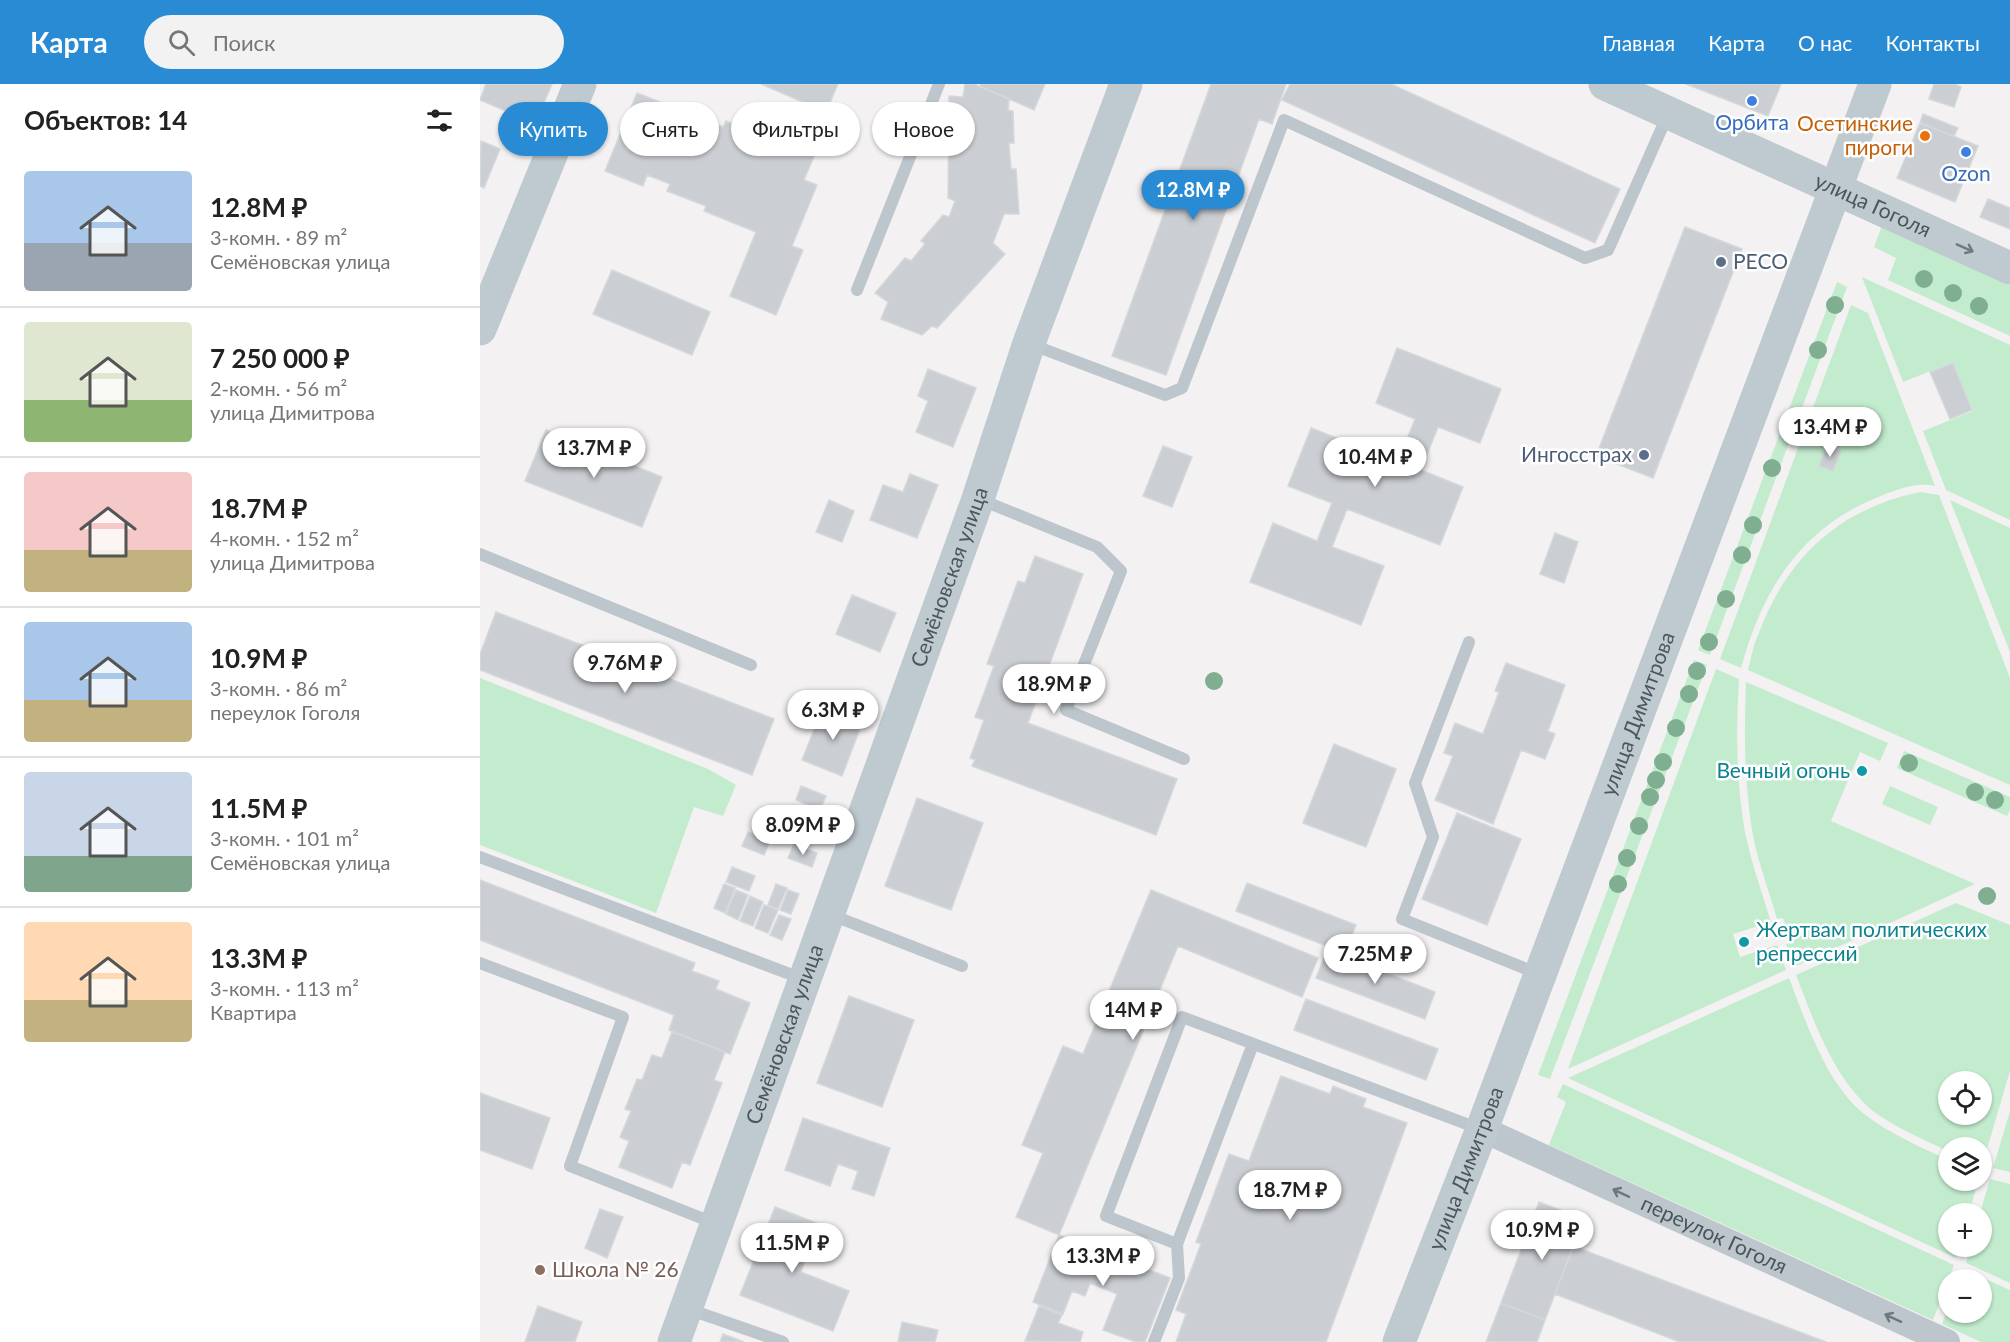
<!DOCTYPE html>
<html lang="ru">
<meta charset="utf-8">
<style>
:root{--surface:#fff;--page:#f2f2f2;--text:#222;--muted:#767676;--line:#e0e0e0;--accent:#298bd4}
body{margin:0;font-family:Lato,sans-serif;background:var(--page);color:var(--text);height:100vh;display:flex;flex-direction:column;font-size:22px;white-space:nowrap}
*{box-sizing:border-box;margin:0}
p{font-size:20px;color:var(--muted)}
.icon{flex:none;width:33px;height:33px;fill:none;stroke:currentColor;stroke-width:2;stroke-linecap:round;stroke-linejoin:round}
.map{position:relative;flex:1;overflow:hidden}
.sheet{display:flex;flex-direction:column;background:var(--surface);width:480px}
.sheet>*{flex:none}
.banner{position:absolute;left:18px;top:18px;width:570px;height:54px;display:flex;gap:12px}
.buttons{position:absolute;left:1458px;top:987px;display:grid;gap:12px}
.buttons a{display:grid;place-items:center;width:54px;height:54px;border-radius:50%;background:var(--surface);box-shadow:0 2px 4px #0004;font-size:30px}
.price{position:absolute;translate:-50% -51px;padding:0 14px;border-radius:21px;background:#fff;color:#222;font-size:20px;line-height:39px;filter:drop-shadow(0 2px 3px #0008)}
.price::after{content:'';position:absolute;left:50%;top:36px;width:18px;height:14px;margin-left:-9px;background:inherit;clip-path:polygon(0 0,100% 0,50% 100%)}
.price.active{background:var(--accent);color:#fff}
ul{padding:0;list-style:none}
li{display:flex;align-items:center;gap:18px;height:150px;padding:0 24px}
li+li{border-top:2px solid var(--line)}
li span{display:grid;place-items:center;flex:none;width:168px;height:120px;border-radius:6px;color:#555}
li>.icon{margin-inline-start:auto}
span .icon{width:72px;height:72px;fill:#fffc;stroke-width:1}
li b{font-size:26px}
h2{display:flex;justify-content:space-between;align-items:center;height:72px;padding:0 24px;font-size:26px}
.pill{padding:0 21px;border-radius:27px;background:var(--surface);box-shadow:0 2px 4px #0004;font-size:21px;line-height:54px}
.pill.active{background:var(--accent);color:#fff}
header{display:flex;align-items:center;gap:36px;box-sizing:border-box;height:84px;padding:0 30px;background:var(--accent);color:#fff}
header strong{font-size:28px}
nav{display:flex;gap:33px;margin-inline-start:auto;font-size:21px}
.search{width:420px;height:54px;background:var(--page);display:flex;align-items:center;gap:15px;box-sizing:border-box;padding:0 21px;border-radius:33px;color:var(--muted);font-size:22px}
main{display:flex;flex:1;min-height:0}
.map>svg:first-child{display:block}
.green{fill:#c3ecce;fill-rule:evenodd}
.building{fill:#cbced2;stroke:#d5d8db;stroke-width:1.5}
.lines{fill:none;stroke-linecap:round;stroke-linejoin:round}
.lane{stroke:#bdc6cc;stroke-width:12}
.street{stroke:#bdc6cc;stroke-width:26}
.secondary{stroke:#bec9d0;stroke-width:33}
.tree{fill:#7faf90}
.oneway{stroke:#6d787f}
.oneway2{stroke:#6c787e}
.shop-dot{fill:#3f7fe0;stroke:#fff;stroke-width:2}
.food-dot{fill:#e8710a;stroke:#fff;stroke-width:2}
.service-dot{fill:#5c6f8a;stroke:#fff;stroke-width:2}
.culture-dot{fill:#0f9aa8;stroke:#fff;stroke-width:2}
.education-dot{fill:#8d6e63;stroke:#fff;stroke-width:2}
.labels{text-anchor:middle;stroke-width:5;stroke-linejoin:round;paint-order:stroke}
.shop-label{font-size:21px;fill:#366cbe;stroke:#fff}
.food-label{font-size:21px;fill:#c56008;stroke:#fff;text-anchor:end}
.street-label{font-size:21px;fill:#4a565c;stroke:#fff}
.service-label{font-size:21px;fill:#4e5e75;stroke:#fff;text-anchor:start}
.culture-label{font-size:21px;fill:#0d838f;stroke:#fff;text-anchor:end}
.education-label{font-size:21px;fill:#785e54;stroke:#fff;text-anchor:start}
</style>
<header>
<strong>Карта</strong>
<div class="search"><svg class="icon" aria-label="search" viewBox="0 0 24 24"><circle cx="10" cy="10" r="6"/><path d="M15 15l6 6"/></svg>Поиск</div>
<nav><a>Главная</a><a>Карта</a><a>О нас</a><a>Контакты</a></nav>
</header>
<main>
<section class="sheet">
<h2>Объектов: 14<svg class="icon" aria-label="filters" viewBox="0 0 24 24"><path d="M4 7h16M4 17h16"/><circle cx="9" cy="7" r="2"/><circle cx="15" cy="17" r="2"/></svg></h2>
<ul>
<li><span style="background:linear-gradient(#a9c7e8 60%,#9aa5b1 0)"><svg class="icon" aria-label="home" viewBox="0 0 24 24"><path d="M3 11l9-7 9 7M6 9v11h12V9"/></svg></span><div><b>12.8M ₽</b><p>3-комн. · 89 m²</p><p>Семёновская улица</p></div></li>
<li><span style="background:linear-gradient(#dfe7d0 65%,#8fb573 0)"><svg class="icon" aria-label="home" viewBox="0 0 24 24"><path d="M3 11l9-7 9 7M6 9v11h12V9"/></svg></span><div><b>7 250 000 ₽</b><p>2-комн. · 56 m²</p><p>улица Димитрова</p></div></li>
<li><span style="background:linear-gradient(#f6c9c9 65%,#c2b280 0)"><svg class="icon" aria-label="home" viewBox="0 0 24 24"><path d="M3 11l9-7 9 7M6 9v11h12V9"/></svg></span><div><b>18.7M ₽</b><p>4-комн. · 152 m²</p><p>улица Димитрова</p></div></li>
<li><span style="background:linear-gradient(#a9c7e8 65%,#c2b280 0)"><svg class="icon" aria-label="home" viewBox="0 0 24 24"><path d="M3 11l9-7 9 7M6 9v11h12V9"/></svg></span><div><b>10.9M ₽</b><p>3-комн. · 86 m²</p><p>переулок Гоголя</p></div></li>
<li><span style="background:linear-gradient(#c9d6e8 70%,#7fa58c 0)"><svg class="icon" aria-label="home" viewBox="0 0 24 24"><path d="M3 11l9-7 9 7M6 9v11h12V9"/></svg></span><div><b>11.5M ₽</b><p>3-комн. · 101 m²</p><p>Семёновская улица</p></div></li>
<li><span style="background:linear-gradient(#ffd9b3 65%,#c2b280 0)"><svg class="icon" aria-label="home" viewBox="0 0 24 24"><path d="M3 11l9-7 9 7M6 9v11h12V9"/></svg></span><div><b>13.3M ₽</b><p>3-комн. · 113 m²</p><p>Квартира</p></div></li>
</ul>
</section>
<div class="map">
<svg width="1530" height="1258" viewBox="0 0 1530 1258">
<rect width="100%" height="100%" fill="#f3f1f1"/>
<!-- green -->
<path class="green" d="M1403,139L1530,199V252L1408,196L1416,174L1394,163Z
M1382,193L1530,261V436L1466,406L1443,347L1493,327L1473,278L1423,298Z
M1357,198L1367,203L1230,571L1218,566Z
M1371,221L1388,229L1455,402C1437,398 1418,405 1401,412C1322,442 1283,504 1261,584L1240,575Z
M1440,408L1459,411L1530,594V701L1268,586C1271,575 1273,562 1278,551C1307,473 1359,425 1440,408Z
M1470,416L1530,444V568Z
M1214,576L1227,581L1070,995L1058,991Z
M1236,585L1259,595C1256,646 1256,697 1265,748C1271,778 1282,808 1291,838L1253,850L1260,873L1297,861L1306,886L1088,985Z
M0,594L228,685L256,701L243,732L214,723L176,829L0,761Z
M1266,598L1408,659L1400,677L1380,668L1351,737L1495,800L1314,883L1306,860L1312,858L1303,834L1297,835C1289,806 1277,776 1272,746C1264,697 1264,647 1266,598Z
M1424,667L1530,713V726L1527,732L1417,684Z
M1410,702L1458,723L1450,741L1402,720Z
M1476,819L1530,841V987L1502,1082V1064H1468V1067C1444,1056 1408,1040 1388,1023C1351,988 1334,937 1316,891ZM1468,998H1502V1030H1468Z
M1309,894C1326,938 1346,999 1384,1030C1409,1049 1440,1063 1468,1076V1096L1498,1097L1489,1129L1468,1130V1162L1480,1163L1476,1174L1088,994Z
M1083,1000L1474,1181L1453,1236L1069,1061L1086,1018L1077,1013Z
M1530,1027V1088L1513,1084Z
M1510,1095L1530,1100V1199L1486,1179L1491,1163L1502,1162L1500,1129Z
M1483,1185L1530,1206V1258H1501L1462,1240L1468,1223V1228H1502V1196L1479,1195Z"/>
<!-- building -->
<path class="building" d="M6,0H72L58,33L35,24L33,30L0,16Z
M281,0H358L346,28Z
M485,0H494L529,15L528,26L533,27L534,59H529L531,85H536L539,130H524L513,159L525,170L457,244L452,242L442,251L401,235L408,218L395,209L425,174L431,177L445,160L441,157L463,131L469,133L475,117L468,114L469,12L483,13Z
M501,0H565L554,26L500,2Z
M731,0H806L792,40L779,35L686,291L632,272Z
M810,0H911L1140,105L1115,159L802,16Z
M1206,0H1301L1288,32Z
M1454,0H1475L1481,3L1474,23L1449,15Z
M157,9L243,43L246,37L283,52L295,23L346,44L324,96L337,101L312,162L323,166L296,231L250,212L276,148L224,127L226,122L187,107L190,100L167,91L163,102L125,87Z
M1443,30L1478,44L1474,52L1440,39Z
M1440,39L1498,62L1475,118L1417,94Z
M1,57L20,65L4,104L0,102Z
M1508,115L1530,124V145L1500,133Z
M1205,143L1262,165L1173,394L1116,372Z
M132,186L230,228L212,271L113,230Z
M917,264L1021,305L1000,359L958,343L941,386L983,403L960,461L867,425L852,463L904,482L881,541L770,498L793,439L837,457L852,419L808,402L831,344L918,378L935,335L896,319Z
M1473,279L1492,326L1470,335L1450,288Z
M448,285L496,304L473,363L436,348L448,317L438,312Z
M66,346L182,393L162,443L45,397Z
M683,362L712,373L692,423L663,412Z
M1346,362L1361,367L1353,387L1339,382Z
M430,390L458,401L437,454L390,436L403,401L423,408Z
M349,416L374,427L362,458L336,448Z
M1075,449L1098,458L1084,499L1060,490Z
M555,472L603,490L548,639L697,695L676,751L492,682L495,676L490,674L504,636L495,633L514,582L507,580L538,497L545,499Z
M372,511L416,529L400,568L356,550Z
M16,528L294,635L272,691L0,586V570Z
M1026,579L1085,601L1068,647L1075,650L1065,675L1041,666L1013,740L955,716L973,672L964,669L975,639L1003,650L1019,608L1015,607Z
M344,621L383,637L362,692L322,676Z
M854,660L916,685L886,763L823,739Z
M321,702L346,712L340,726L316,716Z
M437,714L503,739L471,826L405,802Z
M977,729L1041,755L1007,841L942,815Z
M279,733L304,743L299,756L274,747Z
M268,748L290,757L284,771L262,762Z
M314,760L337,769L332,783L308,774Z
M252,783L275,792L269,807L246,798Z
M0,796L215,879L212,887L239,897L236,905L270,919L250,970L189,946L194,931L0,856Z
M767,799L876,841L865,869L756,827Z
M244,800L255,804L245,829L234,824Z
M296,800L307,804L298,825L288,821Z
M256,806L268,811L258,836L246,830Z
M308,806L319,810L311,830L300,826Z
M671,806L838,874L822,913L698,862L579,1151L536,1133L563,1069L542,1061L583,962L603,970Z
M270,812L283,818L273,842L260,837Z
M284,821L298,826L288,849L275,844Z
M299,831L311,835L302,856L290,851Z
M847,866L955,908L945,935L836,894Z
M369,912L434,936L402,1023L337,999Z
M826,915L958,965L946,996L814,946Z
M192,948L245,968L234,996L242,999L210,1081L202,1078L192,1104L139,1083L149,1057L140,1053L151,1027L145,1025L157,995L162,996L172,971L182,974Z
M801,992L850,1010L853,1002L886,1015L883,1023L927,1039L846,1258H696L706,1230L696,1226L721,1160L716,1158L749,1070L769,1077Z
M0,1009L70,1034L52,1085L0,1066Z
M323,1034L410,1064L394,1112L372,1105L378,1087L358,1080L350,1102L305,1086Z
M1059,1118L1104,1135L1065,1236L1021,1219Z
M295,1123L339,1140L321,1188L369,1207L353,1247L260,1211Z
M120,1125L143,1133L127,1174L105,1164Z
M579,1151L690,1194L665,1258H656L623,1246L637,1210L610,1199L605,1212L592,1207L583,1230L553,1218Z
M1093,1162L1346,1258H1200L1075,1210Z
M1021,1219L1065,1236L1057,1258H1006Z
M58,1222L102,1238L95,1258H45Z
M559,1222L582,1231L578,1239L603,1248L600,1258L545,1257Z
M422,1238L458,1246L455,1258H418Z
M243,1250L264,1258H240Z"/>
<g class="lines">
<!-- lane -->
<path class="lane" d="M377,206L459,0
M550,260L685,311L702,304L804,36L1105,174L1128,166L1188,30
M499,415L617,463L641,487L586,626L704,675
M0,470L271,581
M989,558L935,699L953,753L922,835L1059,890
M0,773L323,895
M349,830L482,882
M0,879L143,933L90,1082L234,1139
M773,960L697,1160L626,1132L702,933L1000,1045
M208,1225L303,1258
M674,1258L699,1194L697,1160"/>
<!-- street -->
<path class="street" id="s1" d="M1002,1045L1467,1258"/>
<!-- secondary -->
<g class="secondary">
<path id="s2" d="M1125,0L1530,184"/>
<path d="M0,245L100,0"/>
<path id="s3" d="M194,1258L498,415L549,259L646,0"/>
<path id="s4" d="M919,1258L1002,1045L1395,0"/>
</g>
</g>
<!-- trees -->
<g class="tree">
<circle cx="1444" cy="195" r="9"/>
<circle cx="1473" cy="209" r="9"/>
<circle cx="1355" cy="221" r="9"/>
<circle cx="1499" cy="222" r="9"/>
<circle cx="1338" cy="266" r="9"/>
<circle cx="1292" cy="384" r="9"/>
<circle cx="1273" cy="441" r="9"/>
<circle cx="1262" cy="471" r="9"/>
<circle cx="1246" cy="515" r="9"/>
<circle cx="1229" cy="558" r="9"/>
<circle cx="1217" cy="587" r="9"/>
<circle cx="734" cy="597" r="9"/>
<circle cx="1209" cy="610" r="9"/>
<circle cx="1196" cy="644" r="9"/>
<circle cx="1183" cy="678" r="9"/>
<circle cx="1429" cy="679" r="9"/>
<circle cx="1176" cy="696" r="9"/>
<circle cx="1495" cy="708" r="9"/>
<circle cx="1170" cy="713" r="9"/>
<circle cx="1515" cy="716" r="9"/>
<circle cx="1159" cy="742" r="9"/>
<circle cx="1147" cy="774" r="9"/>
<circle cx="1138" cy="800" r="9"/>
<circle cx="1507" cy="812" r="9"/>
</g>
<!-- one-way arrows -->
<defs><path id="oneway-shaft" d="M-6 0H5M1.5-3L5.5 0L1.5 3" fill="none" stroke-width="1.6" stroke-linecap="round" stroke-linejoin="round" transform="scale(1.5)"/></defs>
<use class="oneway" href="#oneway-shaft" transform="translate(1485 164) rotate(24)"/>
<g class="oneway2">
<use href="#oneway-shaft" transform="translate(1141 1109) rotate(-155)"/>
<use href="#oneway-shaft" transform="translate(1413 1234) rotate(-155)"/>
</g>
<!-- markers -->
<g class="shop-dot">
<circle cx="1272" cy="17" r="6"/>
<circle cx="1486" cy="68" r="6"/>
</g>
<circle class="food-dot" cx="1445" cy="52" r="6"/>
<g class="service-dot">
<circle cx="1241" cy="178" r="6"/>
<circle cx="1164" cy="371" r="6"/>
</g>
<g class="culture-dot">
<circle cx="1382" cy="687" r="6"/>
<circle cx="1264" cy="858" r="6"/>
</g>
<circle class="education-dot" cx="60" cy="1186" r="6"/>
<g class="labels">
<!-- shop labels -->
<g class="shop-label">
<text x="1272" y="46">Орбита</text>
<text x="1486" y="97">Ozon</text>
</g>
<!-- food labels -->
<g class="food-label">
<text x="1433" y="47">Осетинские<tspan x="1433" dy="24">пироги</tspan></text>
</g>
<!-- street labels -->
<g class="street-label">
<text dy="7" stroke="none"><textPath href="#s2" startOffset="294">улица Гоголя</textPath></text>
<text dy="7" stroke="none"><textPath href="#s3" startOffset="813">Семёновская улица</textPath></text>
<text dy="7" stroke="none"><textPath href="#s4" startOffset="672">улица Димитрова</textPath></text>
<text dy="7" stroke="none"><textPath href="#s3" startOffset="327">Семёновская улица</textPath></text>
<text dy="7" stroke="none"><textPath href="#s4" startOffset="186">улица Димитрова</textPath></text>
<text dy="7" stroke="none"><textPath href="#s1" startOffset="255">переулок Гоголя</textPath></text>
</g>
<!-- service labels -->
<g class="service-label">
<text x="1253" y="185">РЕСО</text>
<text x="1152" y="378" text-anchor="end">Ингосстрах</text>
</g>
<!-- culture labels -->
<g class="culture-label">
<text x="1370" y="694">Вечный огонь</text>
<text x="1276" y="853" text-anchor="start">Жертвам политических<tspan x="1276" dy="24">репрессий</tspan></text>
</g>
<!-- education labels -->
<g class="education-label">
<text x="72" y="1193">Школа № 26</text>
</g>
</g>
</svg>
<div class="buttons">
<a><svg class="icon" aria-label="locate" viewBox="0 0 24 24"><circle cx="12" cy="12" r="6"/><path d="M12 2v4M12 18v4M2 12h4M18 12h4"/></svg></a>
<a><svg class="icon" aria-label="layers" viewBox="0 0 24 24"><path d="M12 4l9 5-9 5-9-5zM3 14l9 5 9-5"/></svg></a>
<a>+</a>
<a>−</a>
</div>
<b class="price active" style="left:713px;top:137px">12.8M ₽</b>
<b class="price" style="left:1350px;top:374px">13.4M ₽</b>
<b class="price" style="left:114px;top:395px">13.7M ₽</b>
<b class="price" style="left:895px;top:404px">10.4M ₽</b>
<b class="price" style="left:145px;top:610px">9.76M ₽</b>
<b class="price" style="left:574px;top:631px">18.9M ₽</b>
<b class="price" style="left:353px;top:657px">6.3M ₽</b>
<b class="price" style="left:323px;top:772px">8.09M ₽</b>
<b class="price" style="left:895px;top:901px">7.25M ₽</b>
<b class="price" style="left:653px;top:957px">14M ₽</b>
<b class="price" style="left:810px;top:1137px">18.7M ₽</b>
<b class="price" style="left:1062px;top:1177px">10.9M ₽</b>
<b class="price" style="left:312px;top:1190px">11.5M ₽</b>
<b class="price" style="left:623px;top:1203px">13.3M ₽</b>
<div class="banner">
<a class="pill active">Купить</a>
<a class="pill">Снять</a>
<a class="pill">Фильтры</a>
<a class="pill">Новое</a>
</div>
</div>
</main>
